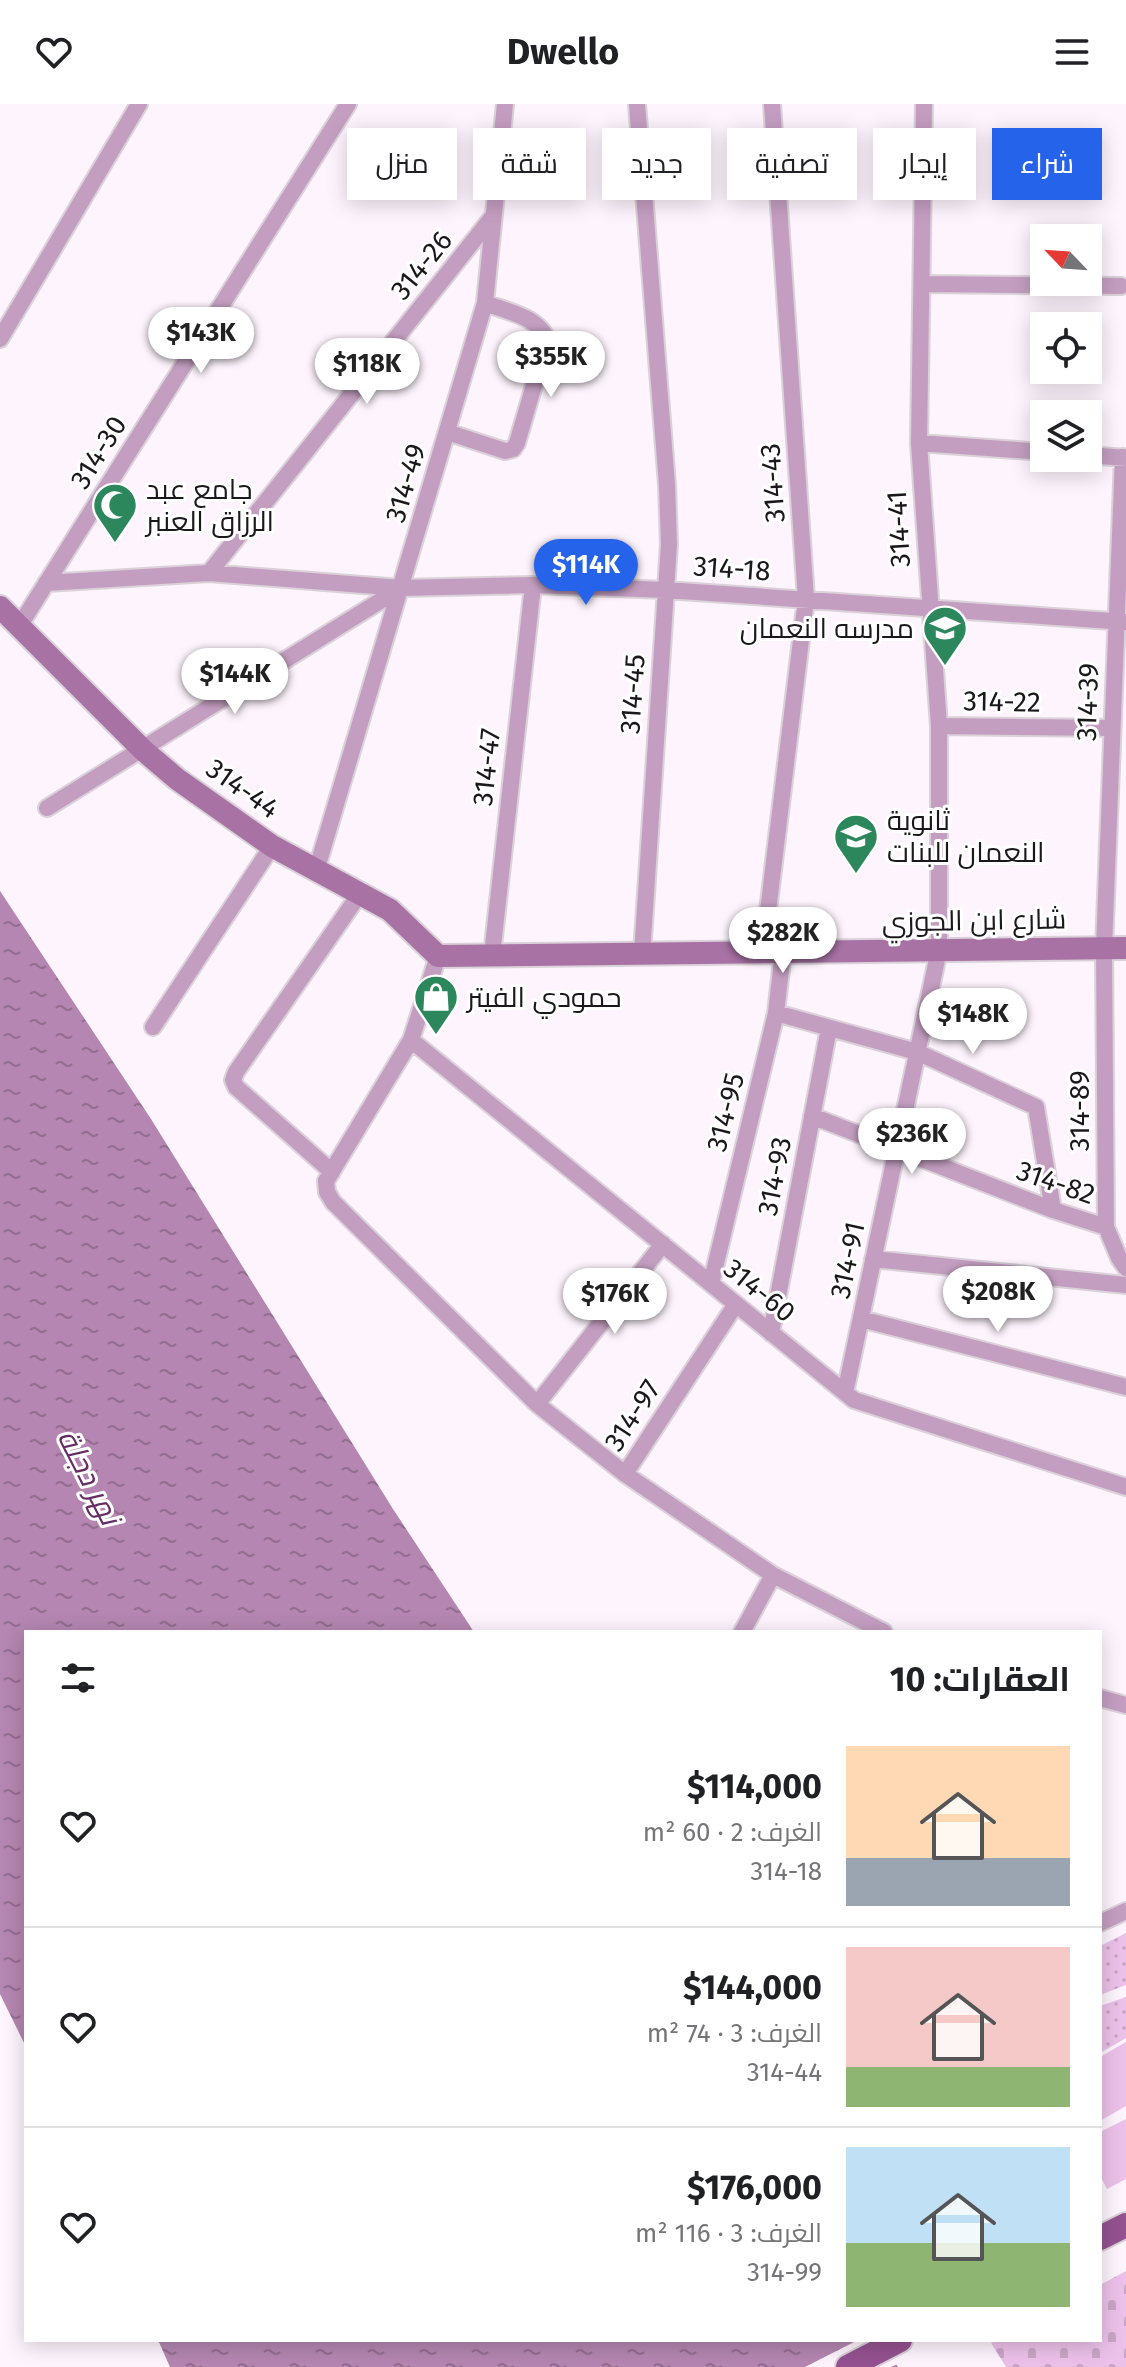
<!DOCTYPE html>
<html lang="ar">
<meta charset="utf-8">
<style>
:root{--surface:#fff;--page:#f2f2f2;--text:#202124;--muted:#757577;--line:#e0e0e0;--accent:#2563eb}
body{margin:0;font-family:"Fira Sans",Cairo,sans-serif;background:var(--page);color:var(--text);direction:rtl;height:100vh;display:flex;flex-direction:column;font-size:30px;white-space:nowrap}
*{box-sizing:border-box;margin:0}
p{font-size:26px;color:var(--muted)}
.icon{flex:none;width:44px;height:44px;fill:none;stroke:currentColor;stroke-width:2;stroke-linecap:round;stroke-linejoin:round}
.map{position:relative;flex:1;overflow:hidden;direction:ltr}
.side{position:absolute;left:24px;top:1526px;width:1078px;height:712px;display:flex;flex-direction:column;background:var(--surface);border-radius:0px;box-shadow:0 4px 20px #0003;direction:rtl}
.side>*{flex:none}
.guide{position:absolute;left:24px;top:24px;width:1078px;height:72px;direction:rtl;display:flex;gap:16px}
.needle{width:52px;rotate:295deg}
.buttons{position:absolute;left:1030px;top:120px;display:grid;gap:16px}
.buttons a{display:grid;place-items:center;width:72px;height:72px;border-radius:0px;background:var(--surface);box-shadow:0 4px 20px #0003;font-size:40px}
.price{position:absolute;translate:-50% -68px;padding:0 18px;border-radius:28px;background:#fff;color:#222;font-size:26px;line-height:52px;filter:drop-shadow(0 2px 4px #0008)}
.price::after{content:'';position:absolute;left:50%;top:48px;width:24px;height:18px;margin-left:-12px;background:inherit;clip-path:polygon(0 0,100% 0,50% 100%)}
.price.current{background:var(--accent);color:#fff}
ul{padding:0;list-style:none}
li{display:flex;align-items:center;gap:24px;height:200px;padding:0 32px}
li+li{border-top:2px solid var(--line)}
li span{display:grid;place-items:center;flex:none;width:224px;height:160px;border-radius:0px;color:#555}
li>.icon{margin-inline-start:auto}
span .icon{width:96px;height:96px;fill:#fffc;stroke-width:1}
li b{font-size:34px}
h2{display:flex;justify-content:space-between;align-items:center;height:96px;padding:0 32px;font-size:34px}
.pill{padding:0 28px;border-radius:0px;background:var(--surface);box-shadow:0 4px 20px #0003;font-size:28px;line-height:72px}
.pill.current{background:var(--accent);color:#fff}
header{display:flex;justify-content:space-between;align-items:center;height:104px;padding:0 32px;background:var(--surface);font-size:36px;font-weight:700}
.map>svg:first-child{display:block}
.grass{fill:url(#grass-dots)}
.cemetery{fill:url(#cemetery-stones)}
.park{fill:#ecc1e9}
.water{fill:url(#water-ripples)}
.pier{fill:#fef4fd}
.lines{fill:none;stroke-linecap:round;stroke-linejoin:round}
.street-casing{stroke:#dad1d9;stroke-width:20}
.secondary-casing{stroke:#dad1d9;stroke-width:26}
.primary-casing{stroke:#dad1d9;stroke-width:28}
.street{stroke:#c49ec1;stroke-width:16}
.secondary{stroke:#a872a5;stroke-width:22}
.primary{stroke:#945290;stroke-width:24}
.labels{text-anchor:middle;stroke-width:6;stroke-linejoin:round;paint-order:stroke}
.street-label{font-size:28px;fill:#1b181b;stroke:#fff}
.poi-label{font-size:28px;fill:#1b181b;stroke:#fff;text-anchor:start}
.water-label{font-size:30px;font-style:italic;fill:#662c64;stroke:#fff}
</style>
<header><svg class="icon" aria-label="menu" viewBox="0 0 24 24"><path d="M4 6h16M4 12h16M4 18h16"/></svg>Dwello<svg class="icon" aria-label="heart" viewBox="0 0 24 24"><path d="M12 20l-8-8c-3-5 5-10 8-4 3-6 11-1 8 4z"/></svg></header>
<div class="map">
<svg width="1126" height="2263" viewBox="0 0 1126 2263">
<defs>
<pattern id="grass-dots" width="8" height="8" patternUnits="userSpaceOnUse" patternTransform="scale(2)"><rect width="8" height="8" fill="#ecc1e9"/><path d="M2 2h.1M6 6h.1" fill="none" stroke="#caa5c7" stroke-width="1.8" stroke-linecap="round"/></pattern>
<pattern id="cemetery-stones" width="16" height="16" patternUnits="userSpaceOnUse" patternTransform="scale(2)"><rect width="16" height="16" fill="#ecc1e9"/><path d="M2 7V4a2 2 0 0 1 4 0v3zM10 15v-3a2 2 0 0 1 4 0v3z" fill="#caa5c7"/></pattern>
<pattern id="water-ripples" width="26" height="14" patternUnits="userSpaceOnUse" patternTransform="scale(2)"><rect width="26" height="14" fill="#b486b1"/><path d="M2 4q2-2 4 0t4 0M15 11q2-2 4 0t4 0" fill="none" stroke="#926d8f"/></pattern>
</defs>
<rect width="100%" height="100%" fill="#fef4fd"/>
<!-- grass -->
<path class="grass" d="M1126,1829V1881L1100,1891V1842Z
M1126,1893V1934L1100,1949V1902Z"/>
<!-- cemetery -->
<path class="cemetery" d="M1126,2167V2263H1006L991,2239L998,2236H1100V2181Z"/>
<!-- park -->
<path class="park" d="M1126,1938V2002L1100,2017V1953Z
M1126,2015V2075L1107,2085L1100,2071V2028Z"/>
<!-- water -->
<path class="water" d="M0,787L151,1015L393,1405L474,1528H26V1943L0,1890Z
M158,2236H881L898,2263H170Z"/>
<!-- pier -->
<path class="pier" d="M858,2236H885L900,2259L891,2263H805Z"/>
<g class="lines">
<!-- street casing -->
<g class="street-casing">
<path id="street" d="M637,0L667,381L669,440L642,850
M923,180L1121,182
M0,235L139,0
M447,328L505,347L513,345L517,339L547,237C541,213 505,207 485,199
M919,339L1044,348
M1088,351L1126,354
M1123,353L1104,844L1106,1123L1119,1154L1126,1164
M209,469L494,111
M46,479L209,469L401,484L533,481L666,486L1126,518
M20,521L348,0
M939,622L1112,624
M47,704L401,484
M317,764L485,199L505,0
M763,848L806,495L772,0
M492,851L533,481
M438,852L411,936L326,1077L327,1088L333,1098L537,1300L625,1370L773,1471L884,1528
M776,909L917,948L1036,1003L1053,1106
M153,923L272,742
M411,936L854,1296L1126,1383
M812,1012L1053,1106L1106,1123
M332,1068L236,983L233,976L236,968L361,788
M873,1155L1126,1181
M711,1180L776,909L783,848
M861,1215L1126,1283
M771,1229L829,924
M845,1289L939,846V622L919,339L924,0
M537,1300L663,1140
M625,1370L736,1200
M742,1528L773,1471
M1100,1594L1126,1601
M1100,1819L1126,1807"/>
</g>
<!-- secondary casing -->
<g class="secondary-casing">
<path id="secondary" d="M0,503L143,646L177,675L272,742L390,806L438,852L1126,844"/>
</g>
<!-- primary casing -->
<g class="primary-casing">
<path id="primary" d="M1100,2134L1126,2121
M848,2263L900,2236"/>
</g>
<!-- street -->
<use href="#street" class="street"/>
<!-- secondary -->
<use href="#secondary" class="secondary"/>
<!-- primary -->
<use href="#primary" class="primary"/>
</g>
<!-- icons -->
<defs>
<g id="mosque-pin" transform="scale(2.3)"><path d="M0 17L-7.5 6A9.5 9.5 0 1 1 7.5 6Z" fill="#2d875d" stroke="#fff"/><path d="M3.5-4.9A6 6 0 1 0 3.5 4.9A5 5 0 1 1 3.5-4.9Z" fill="#fff"/></g>
<g id="school-pin" transform="scale(2.3)"><path d="M0 17L-7.5 6A9.5 9.5 0 1 1 7.5 6Z" fill="#2d875d" stroke="#fff"/><path d="M0-5L7-2L0 1L-7-2ZM-4 1L0 2.5L4 1V4Q0 6-4 4Z" fill="#fff"/></g>
<g id="shop-pin" transform="scale(2.3)"><path d="M0 17L-7.5 6A9.5 9.5 0 1 1 7.5 6Z" fill="#2d875d" stroke="#fff"/><path d="M-5-2.5h2.3a2.7 3.5 0 0 1 5.4 0H5L5.5 6h-11ZM-1.5-2.5h3a1.5 2.3 0 0 0-3 0Z" fill="#fff"/></g>
</defs>
<g fill-rule="evenodd">
<use href="#mosque-pin" x="115" y="401"/>
<use href="#school-pin" x="945" y="524"/>
<use href="#school-pin" x="856" y="732"/>
<use href="#shop-pin" x="436" y="893"/>
</g>
<g class="labels">
<!-- street labels -->
<g class="street-label">
<text transform="translate(421 161) rotate(-51)" y="10">314-26</text>
<text transform="translate(98 348) rotate(-58)" y="10">314-30</text>
<text transform="translate(405 379) rotate(-74)" y="10">314-49</text>
<text transform="translate(772 379) rotate(-94)" y="10">314-43</text>
<text transform="translate(898 425) rotate(-93)" y="10">314-41</text>
<text transform="translate(732 464) rotate(4)" y="10">314-18</text>
<text transform="translate(632 590) rotate(-86)" y="10">314-45</text>
<text transform="translate(1002 597) rotate(1)" y="10">314-22</text>
<text transform="translate(1087 598) rotate(-88)" y="10">314-39</text>
<text transform="translate(486 663) rotate(-84)" y="10">314-47</text>
<text transform="translate(243 684) rotate(35)" y="10">314-44</text>
<text transform="translate(974 816) rotate(-1)" y="10">شارع ابن الجوزي</text>
<text transform="translate(1079 1007) rotate(-90)" y="10">314-89</text>
<text transform="translate(725 1008) rotate(-76)" y="10">314-95</text>
<text transform="translate(774 1072) rotate(-79)" y="10">314-93</text>
<text transform="translate(1056 1078) rotate(19)" y="10">314-82</text>
<text transform="translate(847 1156) rotate(-78)" y="10">314-91</text>
<text transform="translate(760 1186) rotate(39)" y="10">314-60</text>
<text transform="translate(632 1311) rotate(-57)" y="10">314-97</text>
</g>
<!-- poi labels -->
<g class="poi-label">
<text x="146" y="395">جامع عبد<tspan x="146" dy="32">الرزاق العنبر</tspan></text>
<text x="914" y="534" text-anchor="end">مدرسه النعمان</text>
<text x="887" y="726">ثانوية<tspan x="887" dy="32">النعمان للبنات</tspan></text>
<text x="467" y="903">حمودي الفيتر</text>
</g>
<!-- water labels -->
<g class="water-label">
<text transform="translate(89 1373) rotate(63)" y="10">نهر دجلة</text>
</g>
</g>
</svg>
<div class="buttons">
<a><svg class="needle" viewBox="-14 -14 28 28"><path d="M0-13l5 13h-10z" fill="#e53935"/><path d="M0 13l5-13h-10z" fill="#757577"/></svg></a>
<a><svg class="icon" aria-label="locate" viewBox="0 0 24 24"><circle cx="12" cy="12" r="6"/><path d="M12 2v4M12 18v4M2 12h4M18 12h4"/></svg></a>
<a><svg class="icon" aria-label="layers" viewBox="0 0 24 24"><path d="M12 4l9 5-9 5-9-5zM3 14l9 5 9-5"/></svg></a>
</div>
<b class="price" style="left:201px;top:271px">$143K</b>
<b class="price" style="left:551px;top:295px">$355K</b>
<b class="price" style="left:367px;top:302px">$118K</b>
<b class="price current" style="left:586px;top:503px">$114K</b>
<b class="price" style="left:235px;top:612px">$144K</b>
<b class="price" style="left:783px;top:871px">$282K</b>
<b class="price" style="left:973px;top:952px">$148K</b>
<b class="price" style="left:912px;top:1072px">$236K</b>
<b class="price" style="left:998px;top:1230px">$208K</b>
<b class="price" style="left:615px;top:1232px">$176K</b>
<div class="guide">
<a class="pill current">شراء</a>
<a class="pill">إيجار</a>
<a class="pill">تصفية</a>
<a class="pill">جديد</a>
<a class="pill">شقة</a>
<a class="pill">منزل</a>
</div>
<section class="side">
<h2>العقارات: 10<svg class="icon" aria-label="filters" viewBox="0 0 24 24"><path d="M4 7h16M4 17h16"/><circle cx="9" cy="7" r="2"/><circle cx="15" cy="17" r="2"/></svg></h2>
<ul>
<li><span style="background:linear-gradient(#ffd9b3 70%,#9aa5b1 0)"><svg class="icon" aria-label="home" viewBox="0 0 24 24"><path d="M3 11l9-7 9 7M6 9v11h12V9"/></svg></span><div><b>$114,000</b><p>الغرف: 2 · 60 m²</p><p>314-18</p></div><svg class="icon" aria-label="heart" viewBox="0 0 24 24"><path d="M12 20l-8-8c-3-5 5-10 8-4 3-6 11-1 8 4z"/></svg></li>
<li><span style="background:linear-gradient(#f6c9c9 75%,#8fb573 0)"><svg class="icon" aria-label="home" viewBox="0 0 24 24"><path d="M3 11l9-7 9 7M6 9v11h12V9"/></svg></span><div><b>$144,000</b><p>الغرف: 3 · 74 m²</p><p>314-44</p></div><svg class="icon" aria-label="heart" viewBox="0 0 24 24"><path d="M12 20l-8-8c-3-5 5-10 8-4 3-6 11-1 8 4z"/></svg></li>
<li><span style="background:linear-gradient(#bfe0f5 60%,#8fb573 0)"><svg class="icon" aria-label="home" viewBox="0 0 24 24"><path d="M3 11l9-7 9 7M6 9v11h12V9"/></svg></span><div><b>$176,000</b><p>الغرف: 3 · 116 m²</p><p>314-99</p></div><svg class="icon" aria-label="heart" viewBox="0 0 24 24"><path d="M12 20l-8-8c-3-5 5-10 8-4 3-6 11-1 8 4z"/></svg></li>
</ul>
</section>
</div>
